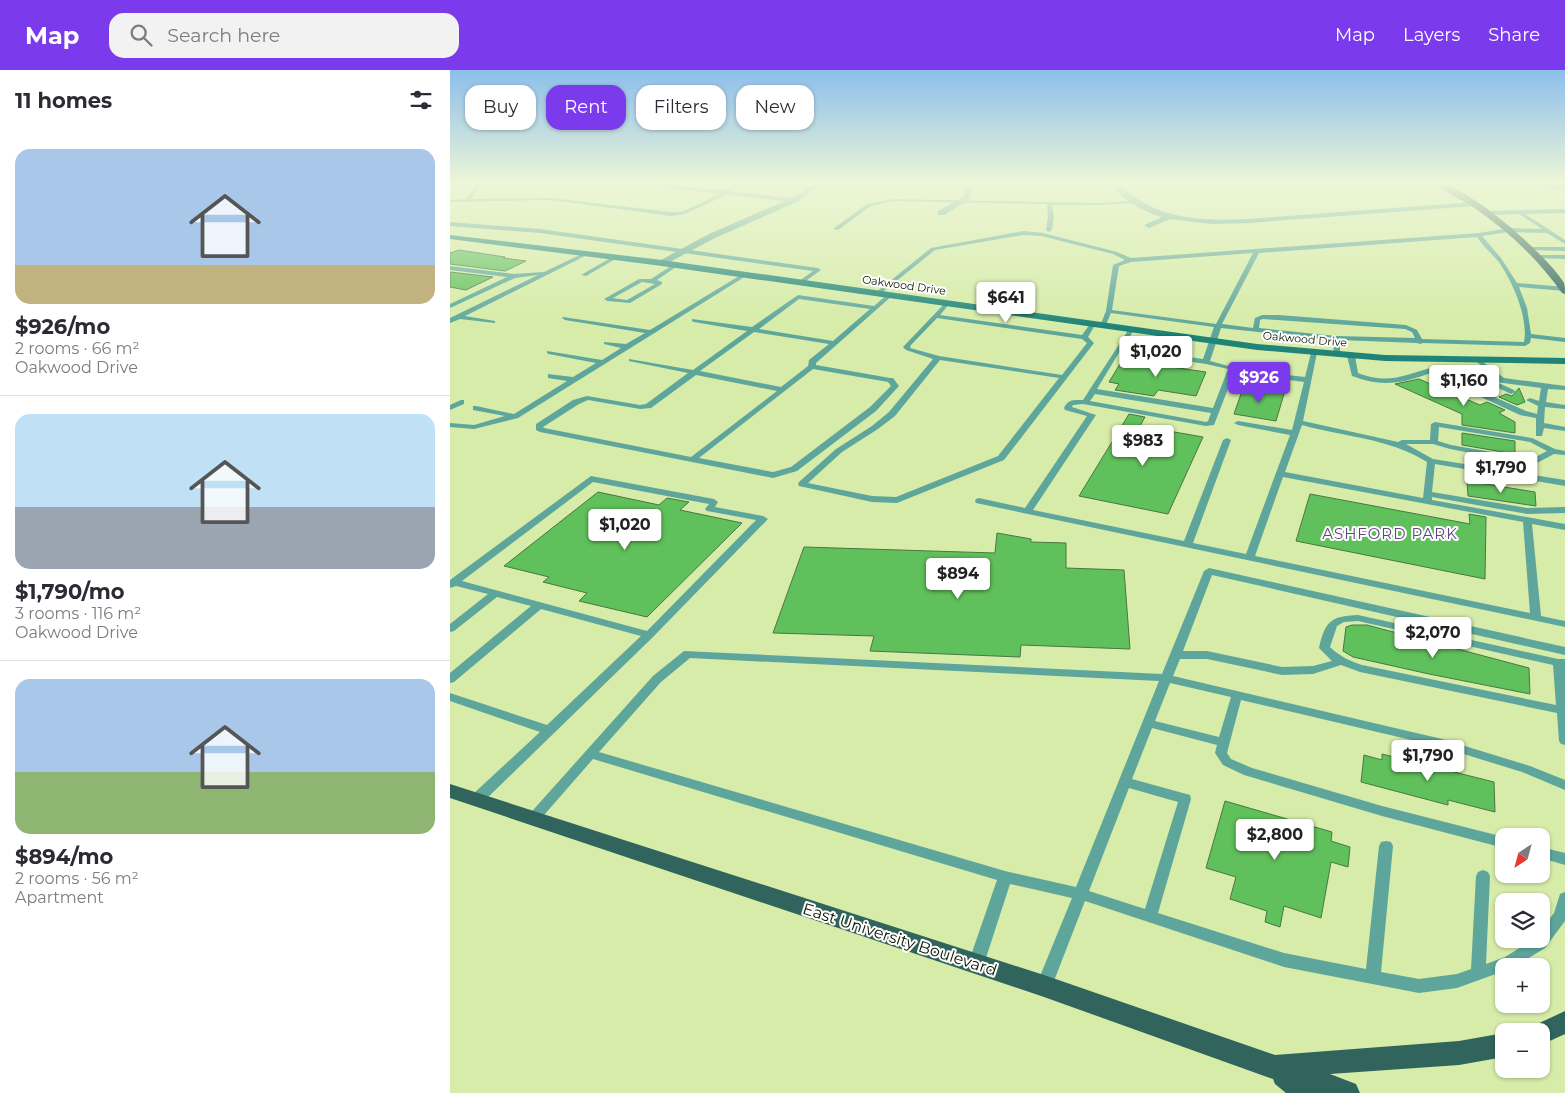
<!DOCTYPE html>
<meta charset="utf-8">
<style>
:root{--surface:#fff;--page:#f2f2f3;--text:#2b2b33;--muted:#7c7c81;--line:#e1e1e2;--accent:#7c3aed}
body{margin:0;font-family:Montserrat,sans-serif;background:var(--page);color:var(--text);height:100vh;display:flex;flex-direction:column;font-size:19px;white-space:nowrap}
*{box-sizing:border-box;margin:0}
p{font-size:16px;color:var(--muted)}
.icon{flex:none;width:28px;height:28px;fill:none;stroke:currentColor;stroke-width:2;stroke-linecap:round;stroke-linejoin:round}
.map{position:relative;flex:1;overflow:hidden}
.panel{display:flex;flex-direction:column;background:var(--surface);width:450px}
.panel>*{flex:none}
.banner{position:absolute;left:15px;top:15px;width:475px;height:45px;display:flex;gap:10px}
.needle{width:32px;rotate:216deg}
.fabs{position:absolute;left:1045px;top:758px;display:grid;gap:10px}
.fabs a{display:grid;place-items:center;width:55px;height:55px;border-radius:10px;background:var(--surface);box-shadow:0 1px 4px #0004;font-size:25px}
.price{position:absolute;translate:-50% -42px;padding:0 11px;border-radius:5px;background:#fff;color:#222;font-size:16px;line-height:32px;filter:drop-shadow(0 1px 2px #0008)}
.price::after{content:'';position:absolute;left:50%;top:30px;width:15px;height:11px;margin-left:-8px;background:inherit;clip-path:polygon(0 0,100% 0,50% 100%)}
.price.current{background:var(--accent);color:#fff}
ul{padding:0;list-style:none}
li{display:grid;align-content:center;gap:10px;height:265px;padding:0 15px}
li+li{border-top:1px solid var(--line)}
li span{display:grid;place-items:center;height:155px;border-radius:15px;color:#555}
li>.icon{margin-inline-start:auto}
span .icon{width:90px;height:90px;fill:#fffc;stroke-width:1}
li b{font-size:21px}
h2{display:flex;justify-content:space-between;align-items:center;height:60px;padding:0 15px;font-size:21px}
.pill{padding:0 18px;border-radius:15px;background:var(--surface);box-shadow:0 1px 4px #0004;font-size:18px;line-height:45px}
.pill.current{background:var(--accent);color:#fff}
header{display:flex;align-items:center;gap:30px;box-sizing:border-box;height:70px;padding:0 25px;background:var(--accent);color:#fff}
header strong{font-size:24px}
nav{display:flex;gap:28px;margin-inline-start:auto;font-size:18px}
.search{width:350px;height:45px;background:var(--page);display:flex;align-items:center;gap:12px;box-sizing:border-box;padding:0 18px;border-radius:15px;color:var(--muted);font-size:19px}
main{display:flex;flex:1;min-height:0}
.map>svg:first-child{display:block}
.building{fill:#60c05b;stroke:#487745}
.lines{fill:none;stroke-linecap:round;stroke-linejoin:round}
.lane{fill:#5ea69b;fill-rule:evenodd}
.street{fill:#5ea69b;fill-rule:evenodd}
.secondary{fill:#1f8477;fill-rule:evenodd}
.primary{fill:#31645c;fill-rule:evenodd}
.labels{text-anchor:middle;stroke-width:4;stroke-linejoin:round;paint-order:stroke}
.far-street-label{font-size:11px;fill:#0d1400;stroke:#fff}
.neighbourhood-label{font-size:15px;letter-spacing:1px;fill:#5f4581;stroke:#fff}
.near-street-label{font-size:16px;fill:#0d1400;stroke:#fff}
</style>
<header>
<strong>Map</strong>
<div class="search"><svg class="icon" aria-label="search" viewBox="0 0 24 24"><circle cx="10" cy="10" r="6"/><path d="M15 15l6 6"/></svg>Search here</div>
<nav><a>Map</a><a>Layers</a><a>Share</a></nav>
</header>
<main>
<section class="panel">
<h2>11 homes<svg class="icon" aria-label="filters" viewBox="0 0 24 24"><path d="M4 7h16M4 17h16"/><circle cx="9" cy="7" r="2"/><circle cx="15" cy="17" r="2"/></svg></h2>
<ul>
<li><span style="background:linear-gradient(#a9c7e8 75%,#c2b280 0)"><svg class="icon" aria-label="home" viewBox="0 0 24 24"><path d="M3 11l9-7 9 7M6 9v11h12V9"/></svg></span><div><b>$926/mo</b><p>2 rooms · 66 m²</p><p>Oakwood Drive</p></div></li>
<li><span style="background:linear-gradient(#bfe0f5 60%,#9aa5b1 0)"><svg class="icon" aria-label="home" viewBox="0 0 24 24"><path d="M3 11l9-7 9 7M6 9v11h12V9"/></svg></span><div><b>$1,790/mo</b><p>3 rooms · 116 m²</p><p>Oakwood Drive</p></div></li>
<li><span style="background:linear-gradient(#a9c7e8 60%,#8fb573 0)"><svg class="icon" aria-label="home" viewBox="0 0 24 24"><path d="M3 11l9-7 9 7M6 9v11h12V9"/></svg></span><div><b>$894/mo</b><p>2 rooms · 56 m²</p><p>Apartment</p></div></li>
</ul>
</section>
<div class="map">
<svg width="1115" height="1023" viewBox="0 0 1115 1023">
<rect width="100%" height="100%" fill="#d6eca8"/>
<!-- building -->
<path class="building" d="M9,180L55,187L53,188L76,191L55,201L0,194V183Z
M0,202L43,207L16,220L0,217Z
M682,288L723,294L721,297L756,302L746,326L708,320L704,326L665,320L669,314L659,312L673,289L681,290Z
M969,309L1030,335L1037,332L1055,340L1049,343L1065,352V363L1012,355V344L945,314Z
M793,318L834,324L826,351L784,344Z
M1069,318L1075,332L1067,335L1049,327L1056,324L1062,326Z
M679,344L695,347L690,356L753,367L718,444L629,426Z
M1012,363L1065,371V384L1012,375Z
M1017,411L1085,422L1086,436L1018,426Z
M148,422L209,435L217,428L239,432L230,440L292,453L197,547L129,531L137,523L93,512L99,507L54,496Z
M860,424L1020,454L1019,444L1036,447L1035,509L846,471Z
M547,463L581,469V472L616,473V498L674,500L680,579L571,575L570,587L420,581L424,566L323,563L354,477L545,483Z
M902,555H917L1079,598L1080,624L979,604L903,587L893,581L896,557Z
M932,684L1044,712L1045,742L998,730V735L911,712L914,685L932,690Z
M775,731L882,762L881,771L900,777L898,797L881,792L871,848L834,836L830,857L815,852L817,841L780,829L786,807L756,798Z"/>
<g class="lines">
<!-- lane -->
<path class="lane" d="M29,113H33L21,129L101,128L221,142H232L272,123V121L290,113H295L278,122V124L235,144L221,146L101,130L0,132V130L16,129Z
M443,129L648,133L684,131L686,132L684,133L648,135H602L604,147L602,160L599,162L596,160L598,147L597,134L443,131L421,136L388,160L383,159L417,134Z
M1115,139V143L1075,144L1115,170V174L1097,163L1059,162L1032,166L1051,188L1067,213L1115,217L1114,221L1069,217L1077,238L1081,264L1115,268V272L1081,268L1080,273L1075,276L973,273L970,274L967,273L890,270V285L887,287L884,285L883,270L771,258L760,291L786,298L764,355L756,356L633,334L623,335L622,337L646,345L583,440L734,471L773,370L777,368L781,370L743,473L796,484L840,365L788,355L784,353L788,351L842,360L854,312L802,305L798,303L802,301L855,307L861,283L864,281L867,283L853,351L948,372L952,370H980L981,354L985,352L1082,368L1105,379L1115,381V385L1104,384L1083,395L1000,379L983,374H956L983,389L1115,410V416L985,394L982,422L1077,438L1115,437V443L1077,444L982,427V430L1115,454V460L1082,454L1091,546L1115,551V557L526,433L525,431L526,429L529,428L575,438L637,346L615,340L614,338C618,329 624,330 633,330L679,259L684,260L672,278L753,289L764,257L661,243L655,257H651L650,256L656,241L663,195L675,190L663,184L591,166L573,165L485,180L429,225L424,224L481,178L573,161L593,163L667,182L681,188L1029,163L1059,158L1092,159L1069,144L1037,145L1034,143L1037,141ZM1027,167C1033,176 1041,183 1048,191C1062,210 1079,248 1074,272L972,269L967,260L956,255L829,245H812L805,248L803,258L772,254L809,183ZM803,183L766,254L662,240L669,196L681,192ZM813,249L955,259L962,262L965,268L886,266L809,258L810,250ZM670,281L756,294L778,299L763,338L647,319ZM645,324L761,343L758,351L756,352L640,331ZM852,355C894,367 939,368 977,392L973,428L835,402ZM989,357L1080,372L1097,381L1082,389L1001,375L988,371ZM833,407L1073,452L1080,543L805,486Z
M0,152L90,159L368,198L371,200L350,215L348,214V212L363,201L90,163L0,156Z
M1081,177H1115V181L1079,180V178Z
M136,182L141,183L15,246L45,251V253L10,249L0,253V248L88,205L65,208L0,238V234L57,207L0,200V196L64,204L94,202Z
M1088,185H1115V189L1086,188V186Z
M164,186L169,187L136,206L131,205Z
M224,194L229,195L207,210L212,212V214L180,233L157,231L154,229L189,209H201ZM192,212L205,214L177,230L163,228Z
M294,203L297,205L296,206L68,348L24,359L0,357V353L24,355L55,346L23,340V336H26L64,344L117,311L98,308V304L123,307L146,293L99,284L97,283V281L152,290L171,278L154,274V272L176,274L195,263L115,250L112,248L113,247L200,260Z
M438,224L443,225L366,293V295L440,308H443L449,316L426,341L347,401L323,408L90,362L86,360V354L123,330L137,326L190,335L196,334L238,303L179,291V289L243,300L297,261L244,252L242,251V249L302,257L348,225L424,236ZM349,229L420,239L383,271L309,259ZM304,262L379,274L359,290L358,296L331,317L250,301ZM363,299L438,312L441,316L420,337L341,397L323,402L249,388ZM246,305L327,321L241,387L94,358L93,357L129,334L138,330L190,339L201,338Z
M497,231L500,233L490,245L632,265L640,254H644L645,255L638,267L644,273L554,390L447,433L422,432L349,416L348,414L349,412L386,379L422,356L439,342L483,289L456,280L453,277ZM487,248L632,269L637,273L612,305L489,286L460,278L461,275ZM490,290L609,308L548,386L446,427L422,426L358,413L392,382L428,359L445,346Z
M901,284L905,286L908,303C939,315 954,305 984,297L988,299C982,303 975,305 969,307C945,315 926,315 902,306L897,286Z
M1028,288L1054,308L1115,316V320L1098,319L1096,332L1115,335V339L1095,337L1094,353L1115,357V361L1094,358L1092,366H1086V348L1070,345L992,309L996,307L1045,308L1026,291V289ZM1008,311L1036,312L1061,324L1065,322L1064,320L1046,312L1091,318L1089,331L1080,328L1076,330L1088,336L1087,344L1076,341Z
M11,330H14V334L0,340V335Z
M141,406L264,429L268,432L265,437L313,446L318,449L203,567L32,733L27,734L22,733L21,729L22,725L90,662L0,631V623L97,655L191,566L91,539L4,612L0,613V603L81,536L47,527L4,561L0,562V554L38,524L6,516L0,518V510ZM143,412L259,434L255,439L257,441L306,450L197,561L12,511Z
M759,498L1115,577V585L762,505L733,581H757L832,597L863,596L882,591L869,578C875,552 880,546 908,545L1108,589H1115V675L1111,674L1109,671L1107,643L910,602L891,595L863,604L832,605L757,589H730L723,606L992,669L1080,696L1115,710V720L1072,702L991,677L791,630L777,683L781,689L802,698L932,736L1054,767V778L932,746L794,705L773,695L765,683L767,675L702,658L682,709L740,725L741,729L708,843L834,883L916,899L929,776L931,772L936,771L941,772L943,776L931,902L969,909L1007,904L1021,899L1026,806L1028,802L1033,800L1038,802L1040,806L1036,894L1055,887L1084,869H1091V860L1104,843L1110,824L1115,822V851L1095,878L1066,896H1054V901L1007,918L969,923L834,897L635,831L602,916L599,921L594,923L589,921L586,916L622,828L560,814L534,894L531,899L526,901L521,899L518,894L547,810L143,689L88,752L83,753L78,752L76,748L203,606L234,581L712,604L754,501ZM908,551L1103,595L1106,635L912,595C900,591 889,586 880,577L887,556L894,552ZM240,588L709,611L626,817L555,801L149,682L211,612ZM720,613L781,627L769,667L705,651ZM679,718L728,732L695,839L639,821Z
M1091,777L1115,783V795L1091,788Z"/>
<!-- street -->
<path class="street" d="M185,113H203L342,128L366,113H374L347,132L265,168L212,196L208,193L209,191L259,164L335,131L188,115Z
M518,113H525L519,130L494,145H488V141L513,127Z
M661,113H668C706,150 747,151 798,149L1025,132L1029,134L1025,136L798,153L762,154L720,149L699,158L695,156L696,154L712,147C693,142 671,129 661,113Z
M1078,113L1115,115V119L1081,117L1077,115Z"/>
<!-- secondary -->
<path class="secondary" d="M0,165L212,190L807,274L935,285L1115,288V294L935,291L807,280L212,196L0,169Z"/>
<!-- primary -->
<path class="primary" d="M983,113C1012,109 1099,187 1114,213C1115,216 1115,220 1115,224L1112,223C1087,188 1058,161 1023,137C1011,129 995,123 983,113Z
M0,714L594,905L825,985L1009,971L1054,963V987L1009,995L880,1004L906,1014L910,1023H836L825,1014L823,1009L594,927L0,728Z
M1115,941V964L1091,975V961H1080L1083,956Z"/>
</g>
<!-- sky -->
<linearGradient id="sky" x2="0" y2="1"><stop stop-color="#8cbeeb"/><stop offset="0.44" stop-color="#edf6d8"/><stop offset="1" stop-color="#edf6d8" stop-opacity="0"/></linearGradient>
<rect width="1115" height="256" fill="url(#sky)"/>
<g class="labels">
<!-- far-street labels -->
<g class="far-street-label">
<text transform="translate(454 215) rotate(8)" y="4">Oakwood Drive</text>
<text transform="translate(855 269) rotate(5)" y="4">Oakwood Drive</text>
</g>
<!-- neighbourhood labels -->
<g class="neighbourhood-label">
<text x="940" y="469">ASHFORD PARK</text>
</g>
<!-- near-street labels -->
<g class="near-street-label">
<text transform="translate(450 869) rotate(18)" y="6">East University Boulevard</text>
</g>
</g>
</svg>
<div class="fabs">
<a><svg class="needle" viewBox="-14 -14 28 28"><path d="M0-13l5 13h-10z" fill="#e53935"/><path d="M0 13l5-13h-10z" fill="#7c7c81"/></svg></a>
<a><svg class="icon" aria-label="layers" viewBox="0 0 24 24"><path d="M12 4l9 5-9 5-9-5zM3 14l9 5 9-5"/></svg></a>
<a>+</a>
<a>−</a>
</div>
<b class="price" style="left:556px;top:254px">$641</b>
<b class="price" style="left:706px;top:308px">$1,020</b>
<b class="price current" style="left:809px;top:334px">$926</b>
<b class="price" style="left:1014px;top:337px">$1,160</b>
<b class="price" style="left:693px;top:397px">$983</b>
<b class="price" style="left:1051px;top:424px">$1,790</b>
<b class="price" style="left:175px;top:481px">$1,020</b>
<b class="price" style="left:508px;top:530px">$894</b>
<b class="price" style="left:983px;top:589px">$2,070</b>
<b class="price" style="left:978px;top:712px">$1,790</b>
<b class="price" style="left:825px;top:791px">$2,800</b>
<div class="banner">
<a class="pill">Buy</a>
<a class="pill current">Rent</a>
<a class="pill">Filters</a>
<a class="pill">New</a>
</div>
</div>
</main>
